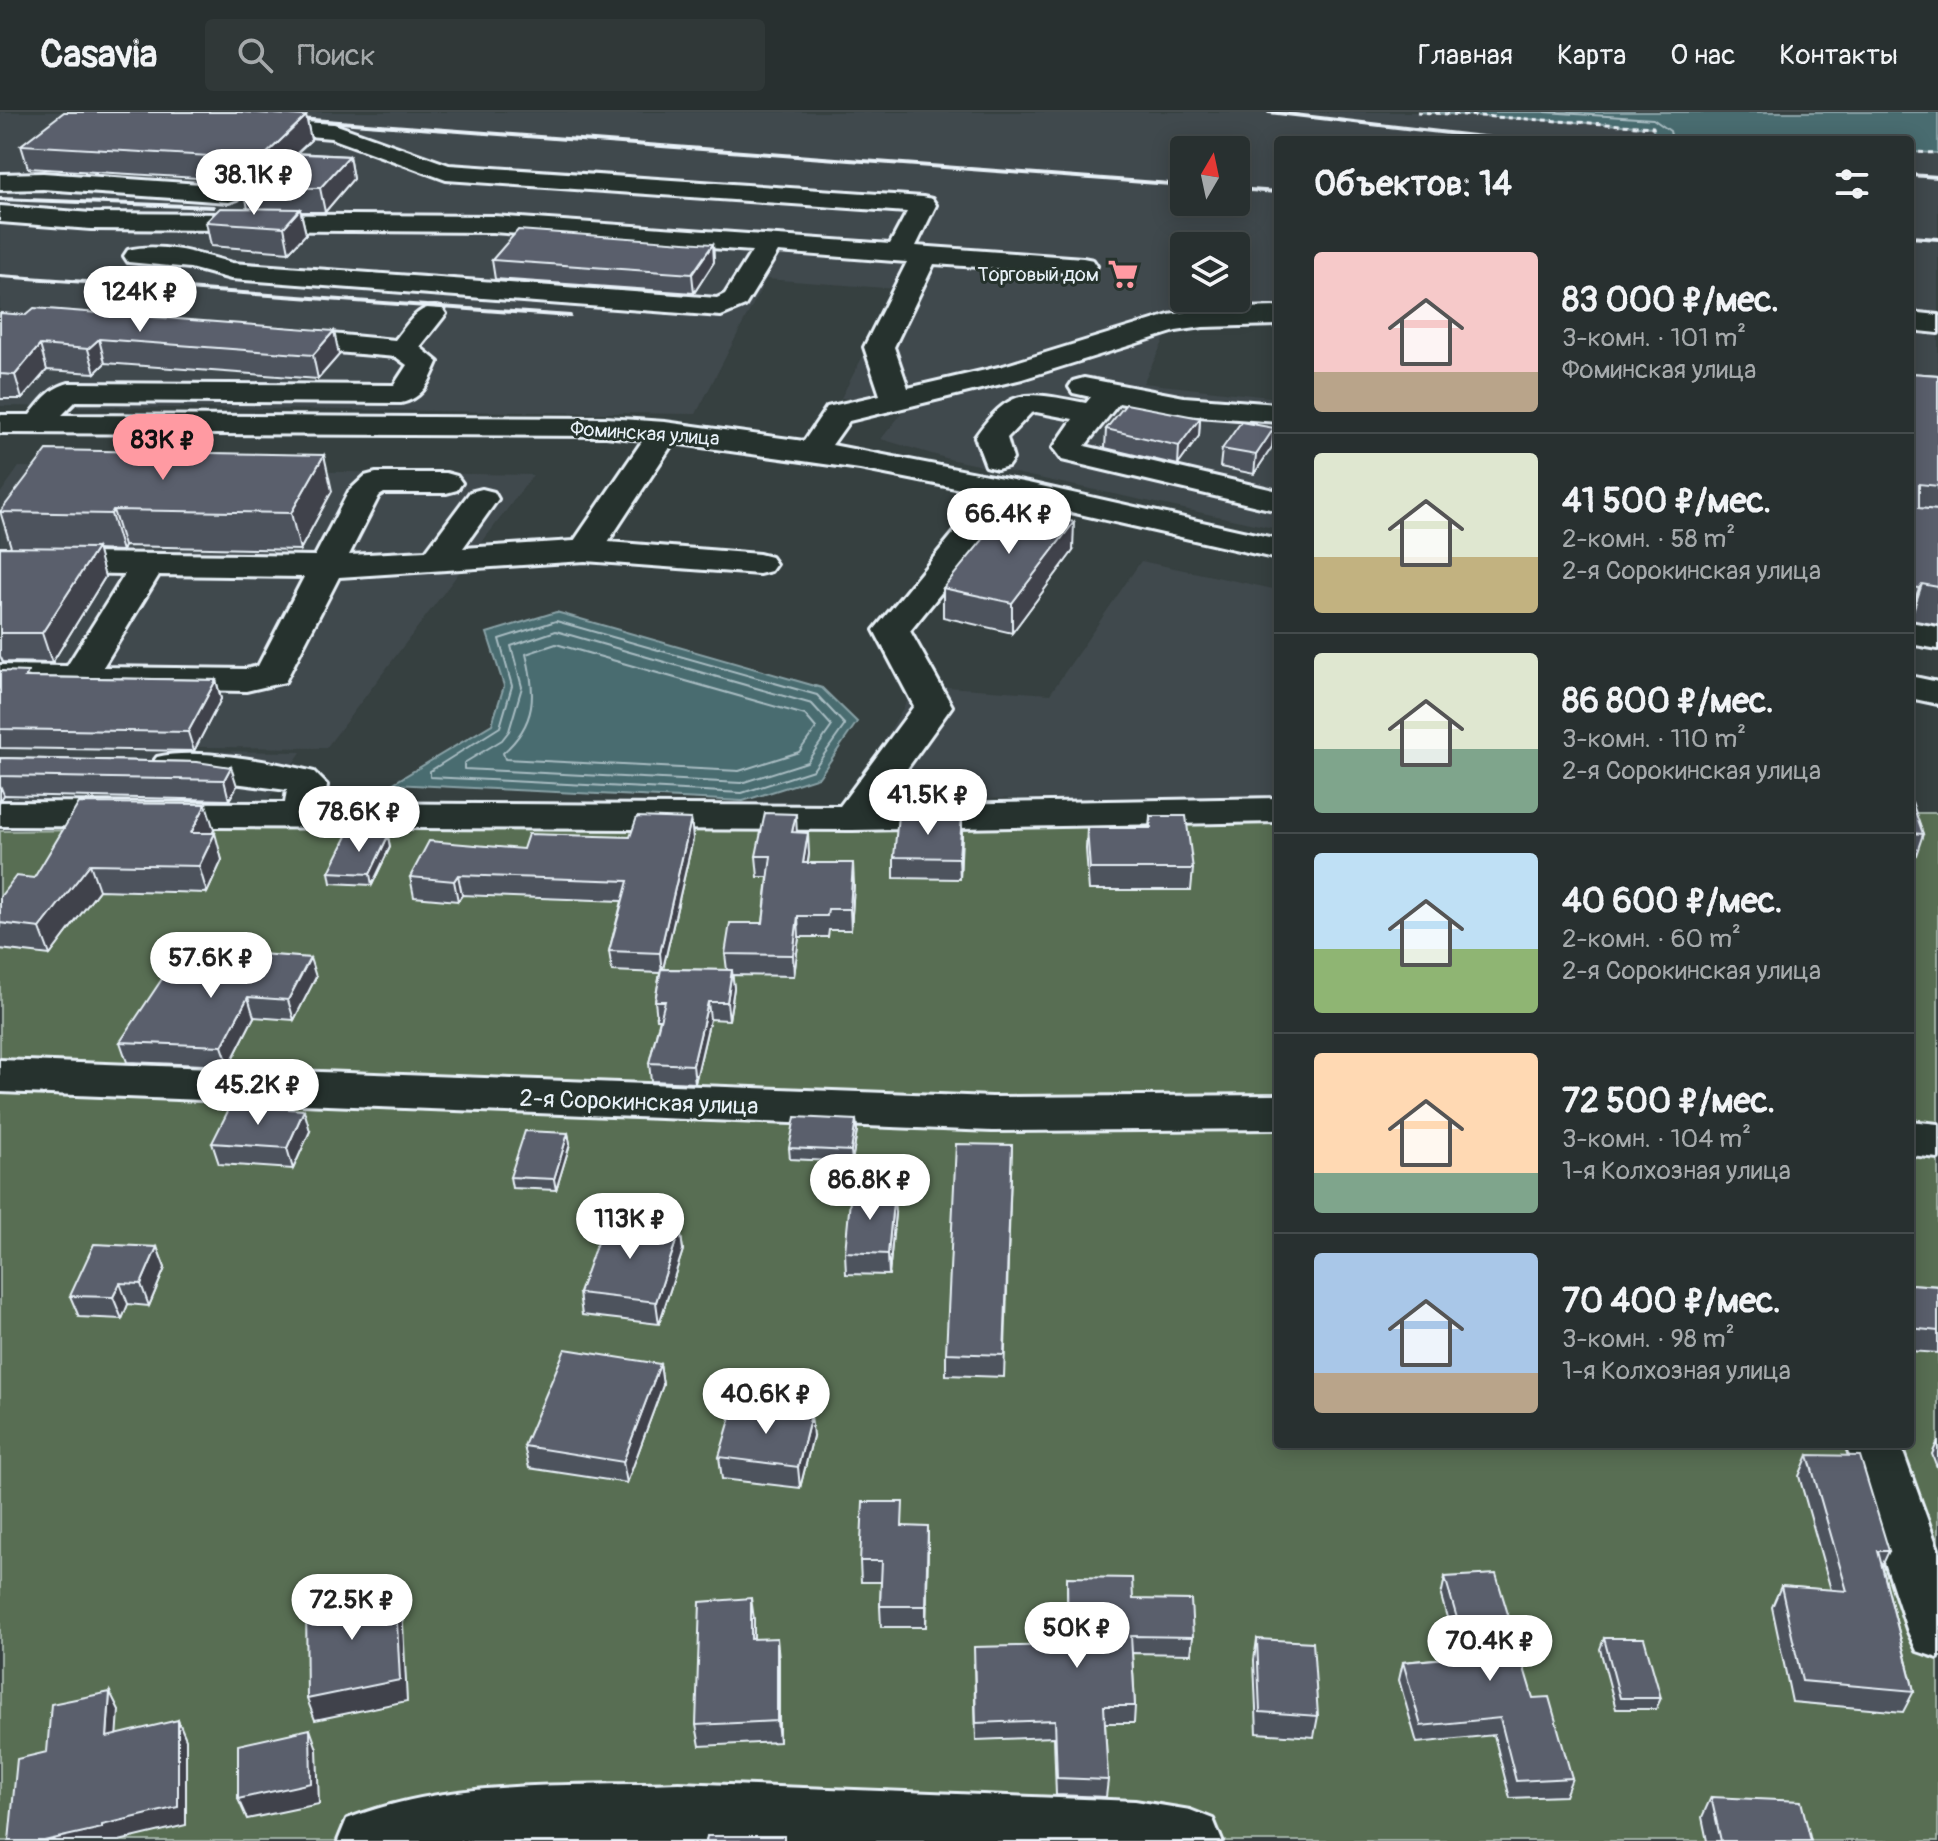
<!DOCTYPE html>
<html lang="ru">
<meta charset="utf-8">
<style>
:root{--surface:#283030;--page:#303838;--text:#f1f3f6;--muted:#a5a9ab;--line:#444b4c;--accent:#ff9aa2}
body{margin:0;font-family:Pangolin,sans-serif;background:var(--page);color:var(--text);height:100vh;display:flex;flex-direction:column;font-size:30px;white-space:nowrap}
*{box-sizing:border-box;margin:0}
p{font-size:26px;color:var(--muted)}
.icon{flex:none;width:44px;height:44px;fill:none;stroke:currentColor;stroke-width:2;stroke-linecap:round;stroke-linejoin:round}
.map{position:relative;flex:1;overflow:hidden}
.drawer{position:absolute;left:1274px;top:24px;width:640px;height:1312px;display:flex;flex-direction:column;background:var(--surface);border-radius:8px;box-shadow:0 4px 20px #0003,0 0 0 2px var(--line)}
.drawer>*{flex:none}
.needle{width:52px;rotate:9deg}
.tools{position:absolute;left:1170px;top:24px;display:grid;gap:16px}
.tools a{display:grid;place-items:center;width:80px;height:80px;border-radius:8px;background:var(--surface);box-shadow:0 4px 20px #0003,0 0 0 2px var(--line);font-size:40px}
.price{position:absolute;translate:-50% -68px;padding:0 18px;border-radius:28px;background:#fff;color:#222;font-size:26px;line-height:52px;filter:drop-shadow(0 2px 4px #0008)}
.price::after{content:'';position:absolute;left:50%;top:48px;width:24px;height:18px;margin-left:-12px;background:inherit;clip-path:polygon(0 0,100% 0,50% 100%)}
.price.on{background:var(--accent);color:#111}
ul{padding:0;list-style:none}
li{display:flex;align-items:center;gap:24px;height:200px;padding:0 40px}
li+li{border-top:2px solid var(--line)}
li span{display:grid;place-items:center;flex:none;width:224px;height:160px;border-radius:8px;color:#555}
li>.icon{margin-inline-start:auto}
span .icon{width:96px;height:96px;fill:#fffc;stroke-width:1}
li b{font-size:34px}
h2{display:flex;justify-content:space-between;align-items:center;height:96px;padding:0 40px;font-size:34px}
header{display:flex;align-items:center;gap:48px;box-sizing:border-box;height:112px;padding:0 40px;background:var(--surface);border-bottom:2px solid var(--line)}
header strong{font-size:38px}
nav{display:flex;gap:44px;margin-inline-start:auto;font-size:28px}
.search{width:560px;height:72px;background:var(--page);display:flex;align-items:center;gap:20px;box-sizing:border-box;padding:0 28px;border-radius:8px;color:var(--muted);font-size:30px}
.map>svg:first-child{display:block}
.built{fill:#41494d;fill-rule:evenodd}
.green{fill:#586e52;stroke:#a0b0a5;stroke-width:2}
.water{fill:#496c70;stroke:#89a1a6;stroke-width:2}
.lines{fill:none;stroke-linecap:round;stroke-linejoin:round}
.shore{stroke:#a8bcc2;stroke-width:2}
.minor-casing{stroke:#e8f1f8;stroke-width:6}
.path{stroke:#e8f1f8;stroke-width:3;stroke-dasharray:5 4;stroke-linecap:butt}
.minor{fill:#26332d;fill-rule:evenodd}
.rail{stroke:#e8f1f8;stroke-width:4}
.wall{fill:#4d525d;stroke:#e8f1f8;stroke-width:2}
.shaded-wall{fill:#3f424c;stroke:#e8f1f8;stroke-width:2}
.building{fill:#5a5f6c;stroke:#e8f1f8;stroke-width:2}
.labels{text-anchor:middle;stroke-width:6;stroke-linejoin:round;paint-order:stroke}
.far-poi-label{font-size:20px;fill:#e8f1f8;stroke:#26332d;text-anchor:end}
.far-street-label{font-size:20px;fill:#e8f1f8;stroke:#26332d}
.street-label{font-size:24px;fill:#e8f1f8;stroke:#26332d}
</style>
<header>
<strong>Casavia</strong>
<div class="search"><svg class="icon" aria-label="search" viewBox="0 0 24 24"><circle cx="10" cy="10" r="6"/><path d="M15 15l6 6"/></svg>Поиск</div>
<nav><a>Главная</a><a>Карта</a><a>О нас</a><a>Контакты</a></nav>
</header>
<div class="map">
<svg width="1938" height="1729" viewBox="0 0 1938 1729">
<rect width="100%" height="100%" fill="#364040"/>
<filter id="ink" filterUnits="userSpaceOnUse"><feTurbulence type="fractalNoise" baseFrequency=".0125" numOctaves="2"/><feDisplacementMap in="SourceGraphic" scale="16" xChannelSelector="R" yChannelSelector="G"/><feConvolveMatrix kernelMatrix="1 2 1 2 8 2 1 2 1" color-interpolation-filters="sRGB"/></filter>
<g filter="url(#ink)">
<!-- built -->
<path class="built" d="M0,0H1417L1653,15L1655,24L1726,28H1278V213L1229,209L1169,218L1143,271L1278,286V417L949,347L881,327L912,289L841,286L898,177L766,167L696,302L0,294ZM1184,38H1236V90H1184ZM1184,134H1236V186H1184Z
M1910,40L1938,41V538L1910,533Z
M19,355L533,363L326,636L0,633V382Z
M1141,449L1278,478V686L849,687L917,573L1050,582Z
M0,637L301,640L255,707L0,708Z"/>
<!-- green -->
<path class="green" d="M1910,701H1938V1729H0V719L1278,707V1332H1910Z"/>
<!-- water -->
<path class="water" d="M1417,0H1938V41L1910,40V28H1726L1655,24L1652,15Z
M556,500L822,576L857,610L819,665L743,689L392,672L492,612L504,574L487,521Z"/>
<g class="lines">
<!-- shore -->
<path class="shore" d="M1545,0L1653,7L1670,19L1672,28
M556,509L817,583L845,613L813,658L742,681L430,665V659L500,615L512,574L499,527Z
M556,519L812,592L832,614L807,650L741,671L464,657V651L502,628L509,619L522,575L511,534Z
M556,532L805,603L816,616L799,640L739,659L505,647L503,641C537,611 536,582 526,542Z"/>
<!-- minor casing -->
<g class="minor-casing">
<path id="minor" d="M247,6L334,12L449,53L923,85L932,87L936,93L916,134L1083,146L1093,148L1097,154L1093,160L1083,162L934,152L894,235L908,276L1003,254L1169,203L1203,197L1278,195V213L1203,215L1176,219L1022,267L849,309L832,333L1028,371L1278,427V447L1022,389L987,424L910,519L952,594L881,693L1278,686V710L852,718L0,714V690L285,691L287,678L157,661L151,653L157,645C196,635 274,650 314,660L327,673L325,691L840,694L914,594L874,518L963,410L991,383L860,357L673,331L608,430L759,442L771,445L776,452L771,459L759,462L585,449L339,465L285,570L246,579L0,575V553L67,554L125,462L0,460V440L315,444L349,379L365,364L376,361H446L457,364L462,371L457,378L446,381H384L379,384L349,443L426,439L470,380L482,377L494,380L498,387L463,436L574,429L643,328L606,324L0,321V303H30C42,288 50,276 69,271L394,273L407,253L396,245L277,235L267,232L262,226L267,220L277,217L395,228C409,211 419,190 442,196L446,202L420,235L438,250C429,270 424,286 401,291L76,289L62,303L606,306L665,310L804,329L827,295L880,283L864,235L907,150L778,140L745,194L721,204L231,167L190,156L128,150L124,144L128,138C161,130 200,142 232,151L717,186L725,182L752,139L493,120L91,117L0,110V94L91,101L493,104L890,132L907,100L446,68L331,26L238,18L235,13L238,8ZM159,463L304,465L258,554L246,557L103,555Z
M43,61L229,74L238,77L242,82L238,87L229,90L43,77L0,78V62Z
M1910,200L1938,203V221L1910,218Z
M1084,266L1184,285L1278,292V310L1184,303L1119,291L1085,334L1278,379V399L1062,348L1053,336L1073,307L1036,300L1031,301L1007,326L1013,347L1008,354L997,357L986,354L975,325C1012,272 1029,281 1086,291L1091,285L1073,281L1069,275L1073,269Z
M1910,510L1938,515V537L1910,532Z
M1910,564L1938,570V592L1910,586Z
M0,948L992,985L1278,983V1017L992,1019L0,980Z
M1910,1009L1938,1012V1046L1910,1043Z
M1846,1332H1900L1938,1437V1546L1917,1539L1908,1520Z
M679,1671L1135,1689L1190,1698L1213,1707L1222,1729H338L347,1707C451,1666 570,1675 679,1671Z"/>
</g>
<!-- path -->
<path class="path" d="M1417,0L1653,15L1655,24L1726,28
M1910,40L1938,41"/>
<!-- minor -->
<use href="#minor" class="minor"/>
<!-- rail -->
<path class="rail" d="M1269,0L1508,28
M286,6L1184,73
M1910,63L1938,65
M1236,77L1278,80
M0,87L213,95
M1910,125L1938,127
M0,164L570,204"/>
</g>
<!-- wall -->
<path class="wall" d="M306,4L311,28L296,41L349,44L353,67L325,100H301L306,122L289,140L211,134L206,110L248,97L244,75L250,69L28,56L21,33Z
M713,132L714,150L694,181L495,167L492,148Z
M0,201L339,243L318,267L105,251L95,261L47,258L22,287H0Z
M1910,261L1938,263V513L1910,508Z
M1200,306L1199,324L1178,353L1105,336L1106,317Z
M1272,335L1254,362L1220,355L1222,337Z
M332,379L300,438L124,434L122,439L97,438L105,465L52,551L3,550L0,544V435H11L0,399Z
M1073,439L1012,521L943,505V476Z
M0,559L30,565L216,568L221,587L194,639L0,636Z
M0,646L197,650L237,674L229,688L4,683L0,689Z
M1910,689L1923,722L1916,743L1910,742Z
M962,704L960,767L894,766V745Z
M1150,704L1193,757L1191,778H1089L1086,737L1087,716H1149Z
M691,707L693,727L663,857L727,858L725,842L763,811L768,765H758L756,744L797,721L809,742L808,751L854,772L851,818H829L828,825H799L794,864L732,863L734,876L729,908L710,907L695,971L651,969L649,951L660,907H657L655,889L660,861L612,859L609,839L622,789L462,783L458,789L414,785L410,765L523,737L630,725Z
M214,718L212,721L222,748L207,781L99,778L50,843L0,837V785L34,766Z
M388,724L390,735L372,773L331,771L329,760Z
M238,860L316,865L294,908L254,905L229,954L127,950L120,930Z
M856,1008L857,1018L852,1050L790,1047L789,1036Z
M310,1019L293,1057L219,1052L212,1031Z
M568,1021L570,1032L556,1078L512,1076L510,1065Z
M1012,1033L1004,1265L946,1263V1241Z
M895,1101L889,1163L846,1162L845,1140Z
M680,1117L683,1138L659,1212L582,1203L579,1181Z
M157,1135L165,1156L149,1194L128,1192L122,1207L79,1205L70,1184Z
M1910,1172L1938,1174V1241L1910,1239Z
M660,1252L663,1273L627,1371L529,1356L524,1334Z
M813,1324L800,1376L722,1367L719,1345Z
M1938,1329V1358L1932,1342Z
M1808,1343L1889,1439L1882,1454L1914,1579L1903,1600L1792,1590L1772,1495L1781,1474L1831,1478L1799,1364Z
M904,1414L928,1436L926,1515H881L880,1494L881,1470H861L860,1449Z
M1067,1465L1133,1487L1193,1525L1191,1542L1132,1541L1135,1594L1134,1611H1105L1108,1668L1106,1685L1056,1683L1054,1625L976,1628L974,1552L1067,1533Z
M1445,1465L1533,1586L1572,1666L1565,1684L1510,1686L1494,1623L1417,1631L1399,1568L1403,1550L1458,1545L1441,1484Z
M754,1507V1527L779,1547V1630L700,1634L696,1613Z
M1604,1526L1661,1586L1656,1597H1616L1600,1537Z
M1257,1527L1318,1604L1314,1625L1257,1621L1254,1548Z
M1711,1685L1811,1729H1707L1702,1705Z"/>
<!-- shaded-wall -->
<path class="shaded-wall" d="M306,4L311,28L266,70L261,47Z
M349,44L353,67L325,100L320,76Z
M300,97L306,122L289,140L284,115Z
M713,132L714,150L694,181L692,162Z
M334,219L339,243L318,267L313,243Z
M99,227L105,251L95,261L88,237Z
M40,233L47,258L22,287L15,263Z
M1200,306L1199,324L1178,353L1179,334Z
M1274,316L1272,335L1254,362L1256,343Z
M324,343L332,379L300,438L291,401Z
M113,398L124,434L122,439L111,402Z
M1074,410L1073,439L1012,521V491Z
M97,436L105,465L52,551L42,521Z
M1922,472L1910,508V501L1919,476Z
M216,568L221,587L194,639L188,620Z
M231,655L237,674L229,688L224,668Z
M0,673L4,683L0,689Z
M206,692L214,718L199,747L191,721Z
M796,702L797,723L792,720Z
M962,704V725L960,767L959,746Z
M691,707L693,727L662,861L660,841Z
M215,721L222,748L207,781L199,754Z
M808,721L809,742L804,772L803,751Z
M388,724L390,735L372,773L370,762Z
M853,751L854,772L851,818L850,797Z
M90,752L99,778L50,843L40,816Z
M458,763L462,783L458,789L454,769Z
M798,804L799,825L794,864L793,843Z
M310,846L316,865L294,908L288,888Z
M732,858L734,876L729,908L727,890Z
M248,885L254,905L229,954L222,934Z
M708,890L710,907L695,971L693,953Z
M304,998L310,1019L293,1057L287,1036Z
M856,1008L857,1018L852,1050L851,1039Z
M568,1021L570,1032L556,1078L554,1067Z
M894,1079L895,1101L889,1163L888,1142Z
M680,1117L683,1138L659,1212L656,1190Z
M157,1135L165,1156L149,1194L141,1172Z
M120,1171L128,1192L122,1207L113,1185Z
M660,1252L663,1273L627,1371L623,1350Z
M811,1303L813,1324L800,1376L798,1355Z
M928,1415V1436L926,1515V1494Z
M395,1473L402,1494L407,1589L315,1608L307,1587Z
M751,1486L754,1507L753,1548L751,1527Z
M777,1526L779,1547V1630L777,1609Z
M110,1580L119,1598L116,1643L107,1625Z
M178,1608L186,1627V1713L119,1729H44L102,1713Z
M310,1617L317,1637L319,1692L247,1707L238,1687Z"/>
<!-- building -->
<path class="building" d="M64,0H240L306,4L261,47L21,33Z
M281,41L349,44L320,76L244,75Z
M220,96L300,97L284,115L206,110Z
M518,118L713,132L692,162L492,148Z
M34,196L334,219L313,243L99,227L88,237L40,233L15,263L0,262V201L26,203Z
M1910,261L1938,263V374L1919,372V396L1938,398V475L1922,472L1919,476L1910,475Z
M1126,292L1200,306L1179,334L1106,317Z
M1241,310L1274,316L1256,343L1222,337Z
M47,338L324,343L291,401L113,398L111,402L0,400Z
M1008,397L1074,410L1012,491L943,476Z
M0,435L97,436L42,521H0Z
M0,559L28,560L25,565L216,568L188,620L0,617Z
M0,646L197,650L231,655L224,668L0,664Z
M1910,689L1912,690L1923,722L1910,721Z
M79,691L206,692L191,721H215L199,754L90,752L40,816L0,811V785L16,764L34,766Z
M765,701L796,702L792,720L808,721L803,751H853L850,797H828L827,804H798L793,843L725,842L730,811H763L771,744H756Z
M898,703L962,704L959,746L894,745Z
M1150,704H1186L1193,757H1090L1087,716H1151Z
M637,705L691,707L660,841L609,839L628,769L458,763L454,769L410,765L429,729L523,737L528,722L630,725Z
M348,722L388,724L370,762L329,760Z
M248,841L310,846L288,888L248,885L222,934L120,930L170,855L238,860Z
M661,857L732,858L727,890H708L693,953L649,951L665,889H655Z
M231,993L304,998L287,1036L212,1031Z
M795,1005L856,1008L851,1039L789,1036Z
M525,1019L568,1021L554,1067L510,1065Z
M956,1032L1012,1033L1004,1243L946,1241Z
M851,1078L894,1079L888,1142L845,1140Z
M605,1108L680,1117L656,1190L579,1181Z
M94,1132L157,1135L141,1172L120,1171L113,1185L70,1184Z
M1910,1172L1938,1174V1219L1910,1216Z
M565,1237L660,1252L623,1350L524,1334Z
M734,1294L811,1303L798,1355L719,1345Z
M1808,1343L1860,1344L1889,1439H1878L1914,1579L1802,1569L1781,1474L1847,1479Z
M863,1390H903L902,1414L928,1415L926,1494H880L882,1449H860Z
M1496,1462L1533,1586L1549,1585L1572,1666L1516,1669L1500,1606L1421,1614L1403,1550L1468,1544L1445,1465Z
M1067,1465L1132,1466L1133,1487L1191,1488L1193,1525L1131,1524L1135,1594H1104L1108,1668L1057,1666L1055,1608L976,1611L974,1535L1068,1533Z
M395,1473L400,1568L307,1587L306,1491Z
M751,1486V1527L777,1526V1609L696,1613L700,1490Z
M1604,1526H1644L1661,1586H1620Z
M1257,1527L1313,1530L1318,1604L1260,1600Z
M110,1580L107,1625L178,1608V1695L102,1713V1716L44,1729H9L17,1647L47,1640L51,1592Z
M310,1617L311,1671L238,1687V1633Z
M1711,1685L1801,1689L1811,1729H1721Z
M707,1724H784V1729H706Z"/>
</g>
<!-- icons -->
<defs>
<g id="supermarket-bare" transform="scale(2.4)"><path d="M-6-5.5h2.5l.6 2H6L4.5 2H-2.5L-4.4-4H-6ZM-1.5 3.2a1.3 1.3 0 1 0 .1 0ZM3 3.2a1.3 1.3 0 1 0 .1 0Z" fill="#ff9aa2" stroke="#26332d" stroke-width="2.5" paint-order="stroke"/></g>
</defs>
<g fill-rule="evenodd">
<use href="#supermarket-bare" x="1123" y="162"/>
</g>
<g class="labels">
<!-- far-poi labels -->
<g class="far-poi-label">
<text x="1099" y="169">Торговый дом</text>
</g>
<!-- far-street labels -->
<g class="far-street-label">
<text transform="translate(645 321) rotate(4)" y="7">Фоминская улица</text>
</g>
<!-- street labels -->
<g class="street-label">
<text transform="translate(639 990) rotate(2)" y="8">2-я Сорокинская улица</text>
</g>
</g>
</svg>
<div class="tools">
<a><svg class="needle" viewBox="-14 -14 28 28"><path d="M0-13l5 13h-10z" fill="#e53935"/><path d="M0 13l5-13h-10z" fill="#a5a9ab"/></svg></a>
<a><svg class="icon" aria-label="layers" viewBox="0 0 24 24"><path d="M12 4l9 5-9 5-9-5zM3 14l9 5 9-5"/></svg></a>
</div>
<b class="price" style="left:254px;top:105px">38.1K ₽</b>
<b class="price" style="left:140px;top:222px">124K ₽</b>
<b class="price on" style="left:163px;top:370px">83K ₽</b>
<b class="price" style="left:1009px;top:444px">66.4K ₽</b>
<b class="price" style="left:928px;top:725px">41.5K ₽</b>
<b class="price" style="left:359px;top:742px">78.6K ₽</b>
<b class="price" style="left:211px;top:888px">57.6K ₽</b>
<b class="price" style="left:258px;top:1015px">45.2K ₽</b>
<b class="price" style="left:870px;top:1110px">86.8K ₽</b>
<b class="price" style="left:630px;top:1149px">113K ₽</b>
<b class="price" style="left:766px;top:1324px">40.6K ₽</b>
<b class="price" style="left:352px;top:1530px">72.5K ₽</b>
<b class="price" style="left:1077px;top:1558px">50K ₽</b>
<b class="price" style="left:1490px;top:1571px">70.4K ₽</b>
<section class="drawer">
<h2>Объектов: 14<svg class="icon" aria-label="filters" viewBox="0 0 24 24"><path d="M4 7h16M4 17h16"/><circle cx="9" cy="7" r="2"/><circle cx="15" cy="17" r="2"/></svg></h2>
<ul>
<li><span style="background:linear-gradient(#f6c9c9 75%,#b9a48a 0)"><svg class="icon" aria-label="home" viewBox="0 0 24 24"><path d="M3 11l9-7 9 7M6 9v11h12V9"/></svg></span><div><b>83 000 ₽/мес.</b><p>3-комн. · 101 m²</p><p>Фоминская улица</p></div></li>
<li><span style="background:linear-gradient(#dfe7d0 65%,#c2b280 0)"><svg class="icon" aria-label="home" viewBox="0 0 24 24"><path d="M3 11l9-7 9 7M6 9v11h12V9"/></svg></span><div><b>41 500 ₽/мес.</b><p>2-комн. · 58 m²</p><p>2-я Сорокинская улица</p></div></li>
<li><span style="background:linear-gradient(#dfe7d0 60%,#7fa58c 0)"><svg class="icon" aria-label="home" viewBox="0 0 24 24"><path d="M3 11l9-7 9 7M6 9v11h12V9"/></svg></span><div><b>86 800 ₽/мес.</b><p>3-комн. · 110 m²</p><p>2-я Сорокинская улица</p></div></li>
<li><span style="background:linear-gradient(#bfe0f5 60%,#8fb573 0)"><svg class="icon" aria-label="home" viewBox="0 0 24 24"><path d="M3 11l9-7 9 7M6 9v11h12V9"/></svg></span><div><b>40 600 ₽/мес.</b><p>2-комн. · 60 m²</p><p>2-я Сорокинская улица</p></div></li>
<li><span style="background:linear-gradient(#ffd9b3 75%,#7fa58c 0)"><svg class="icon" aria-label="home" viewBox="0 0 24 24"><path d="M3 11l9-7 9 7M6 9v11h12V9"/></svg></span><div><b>72 500 ₽/мес.</b><p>3-комн. · 104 m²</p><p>1-я Колхозная улица</p></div></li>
<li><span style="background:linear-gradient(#a9c7e8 75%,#b9a48a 0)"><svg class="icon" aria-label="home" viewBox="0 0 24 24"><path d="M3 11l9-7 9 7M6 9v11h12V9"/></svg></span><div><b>70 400 ₽/мес.</b><p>3-комн. · 98 m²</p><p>1-я Колхозная улица</p></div></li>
</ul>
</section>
</div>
